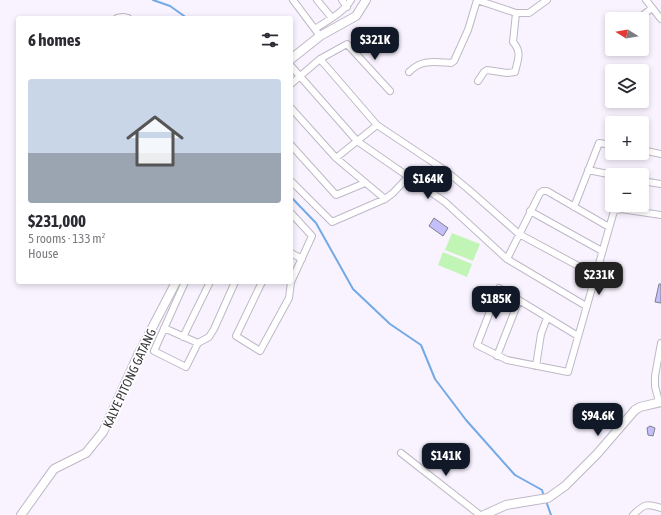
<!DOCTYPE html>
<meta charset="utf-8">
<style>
:root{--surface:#fff;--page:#f7f7f7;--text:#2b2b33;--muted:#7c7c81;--line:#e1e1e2;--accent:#111827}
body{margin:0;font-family:"Asap Condensed",sans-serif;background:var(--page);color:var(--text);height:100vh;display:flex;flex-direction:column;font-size:15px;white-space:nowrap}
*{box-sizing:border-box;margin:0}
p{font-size:13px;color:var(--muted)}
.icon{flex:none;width:22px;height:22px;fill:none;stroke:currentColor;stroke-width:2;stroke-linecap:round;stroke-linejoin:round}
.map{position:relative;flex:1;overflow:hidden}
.details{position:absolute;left:16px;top:16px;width:277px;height:268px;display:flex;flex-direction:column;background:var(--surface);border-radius:4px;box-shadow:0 2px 6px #0003}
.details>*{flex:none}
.needle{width:26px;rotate:281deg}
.tools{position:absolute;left:605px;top:12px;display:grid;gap:8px}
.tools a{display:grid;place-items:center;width:44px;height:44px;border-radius:4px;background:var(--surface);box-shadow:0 2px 6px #0003;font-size:20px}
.price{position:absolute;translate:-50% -34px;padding:0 9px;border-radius:8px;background:var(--accent);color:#fff;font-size:13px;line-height:26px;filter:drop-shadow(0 1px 2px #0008)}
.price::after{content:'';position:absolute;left:50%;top:24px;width:12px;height:9px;margin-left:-6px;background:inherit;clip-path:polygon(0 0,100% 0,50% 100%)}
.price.active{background:#222;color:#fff}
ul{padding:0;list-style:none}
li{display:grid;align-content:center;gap:8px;height:212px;padding:0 12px}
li+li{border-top:1px solid var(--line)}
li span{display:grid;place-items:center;height:124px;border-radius:4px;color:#555}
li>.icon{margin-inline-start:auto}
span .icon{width:72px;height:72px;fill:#fffc;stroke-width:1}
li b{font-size:17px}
h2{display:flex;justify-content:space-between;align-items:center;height:48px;padding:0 12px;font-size:17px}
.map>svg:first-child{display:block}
.green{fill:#c1f5b5}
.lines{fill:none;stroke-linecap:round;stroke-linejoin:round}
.stream{stroke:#73a9e5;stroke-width:2}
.building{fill:#c4bffb;stroke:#807f8d}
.minor-casing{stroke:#bfb8c6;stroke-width:8}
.tertiary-casing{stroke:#bfb8c6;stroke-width:10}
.minor{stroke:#fff;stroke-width:6}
.tertiary{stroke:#fff;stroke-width:8}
.labels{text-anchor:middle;stroke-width:3.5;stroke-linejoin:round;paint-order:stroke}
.street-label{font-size:13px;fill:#38363b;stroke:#fff}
</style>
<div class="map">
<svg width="661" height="515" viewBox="0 0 661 515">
<rect width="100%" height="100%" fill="#f9f3ff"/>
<!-- green -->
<path class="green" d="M452,233L480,244L473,261L445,250Z
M443,252L472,264L467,277L438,265Z"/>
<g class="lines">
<!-- stream -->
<path class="stream" d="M153,0L170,6L187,18
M291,197L316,223L353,289L390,324L421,345L435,379L466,420L515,475L542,490L544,497
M546,501L551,515"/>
</g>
<!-- building -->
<path class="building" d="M434,218L448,228L443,236L429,226Z
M659,284H661V303L655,302Z
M650,426L655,428L653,436L648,435L647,428Z"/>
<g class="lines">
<!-- minor casing -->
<g class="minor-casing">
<path id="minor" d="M293,0L317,32
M317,0L332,18
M342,0L347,7
M477,0L516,13
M646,0L661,19
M117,18L123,17L128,18
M638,19L652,8
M315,29C328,20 343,13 351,0
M320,59L377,125L446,171L468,189L519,234L595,275
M291,66L357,141L445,202L507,259L586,306
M409,72C421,59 435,62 451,63L454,61L468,30L477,0
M478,81L484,72L487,70L507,73L515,72C518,59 522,52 513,42L516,13H529L547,0
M291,84L320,59L347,44L390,91
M291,108L336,158L385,199
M291,145L336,195L365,183
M642,150L661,154
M336,158L377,125
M588,170L613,175
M291,181L332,222L385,199L393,193L409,176
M642,181L661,184
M574,207L599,143L612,145
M530,211L602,251
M291,213L312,236L291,282
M291,253L302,259
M507,259L540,193L543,191H547L609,227
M185,282L154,351L186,367L198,343L209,337L214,329L235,282
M262,282L236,336L260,351L289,298L291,282
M164,328L198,343
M578,336L499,288L477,345L507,360L568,372L614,211L621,209L661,215
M183,337L210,282
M497,356L519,300
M536,366L541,334L547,318
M659,402L655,386V376L661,343
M401,453L480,515
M633,515C644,504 647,503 661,508"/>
</g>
<!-- tertiary casing -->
<g class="tertiary-casing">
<path id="tertiary" d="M291,59L320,36L356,16L366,0
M21,515L54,469L86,453L103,432L138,355L176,282
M484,515L506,505L548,498L565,486L597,454L635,410L640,407L661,402"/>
</g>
<!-- minor -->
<use href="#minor" class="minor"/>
<!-- tertiary -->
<use href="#tertiary" class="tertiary"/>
</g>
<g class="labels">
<!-- street labels -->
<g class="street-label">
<text transform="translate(129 378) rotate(-65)" y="5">KALYE PITONG GATANG</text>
</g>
</g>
</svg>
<div class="tools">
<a><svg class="needle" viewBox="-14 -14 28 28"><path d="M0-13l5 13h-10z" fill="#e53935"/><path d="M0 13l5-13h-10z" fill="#7c7c81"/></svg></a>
<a><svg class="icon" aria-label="layers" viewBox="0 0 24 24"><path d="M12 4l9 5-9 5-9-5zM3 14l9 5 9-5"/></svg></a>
<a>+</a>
<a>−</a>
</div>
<b class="price" style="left:375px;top:61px">$321K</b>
<b class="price" style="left:428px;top:200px">$164K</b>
<b class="price active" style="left:599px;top:296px">$231K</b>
<b class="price" style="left:496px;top:320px">$185K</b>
<b class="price" style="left:598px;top:437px">$94.6K</b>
<b class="price" style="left:446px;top:477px">$141K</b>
<section class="details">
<h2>6 homes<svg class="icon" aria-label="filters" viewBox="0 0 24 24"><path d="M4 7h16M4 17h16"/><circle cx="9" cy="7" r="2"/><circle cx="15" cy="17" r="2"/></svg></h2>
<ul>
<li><span style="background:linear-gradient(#c9d6e8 60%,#9aa5b1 0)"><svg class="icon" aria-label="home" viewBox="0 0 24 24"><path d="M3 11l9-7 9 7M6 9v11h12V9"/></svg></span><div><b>$231,000</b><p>5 rooms · 133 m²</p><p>House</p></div></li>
</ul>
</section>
</div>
